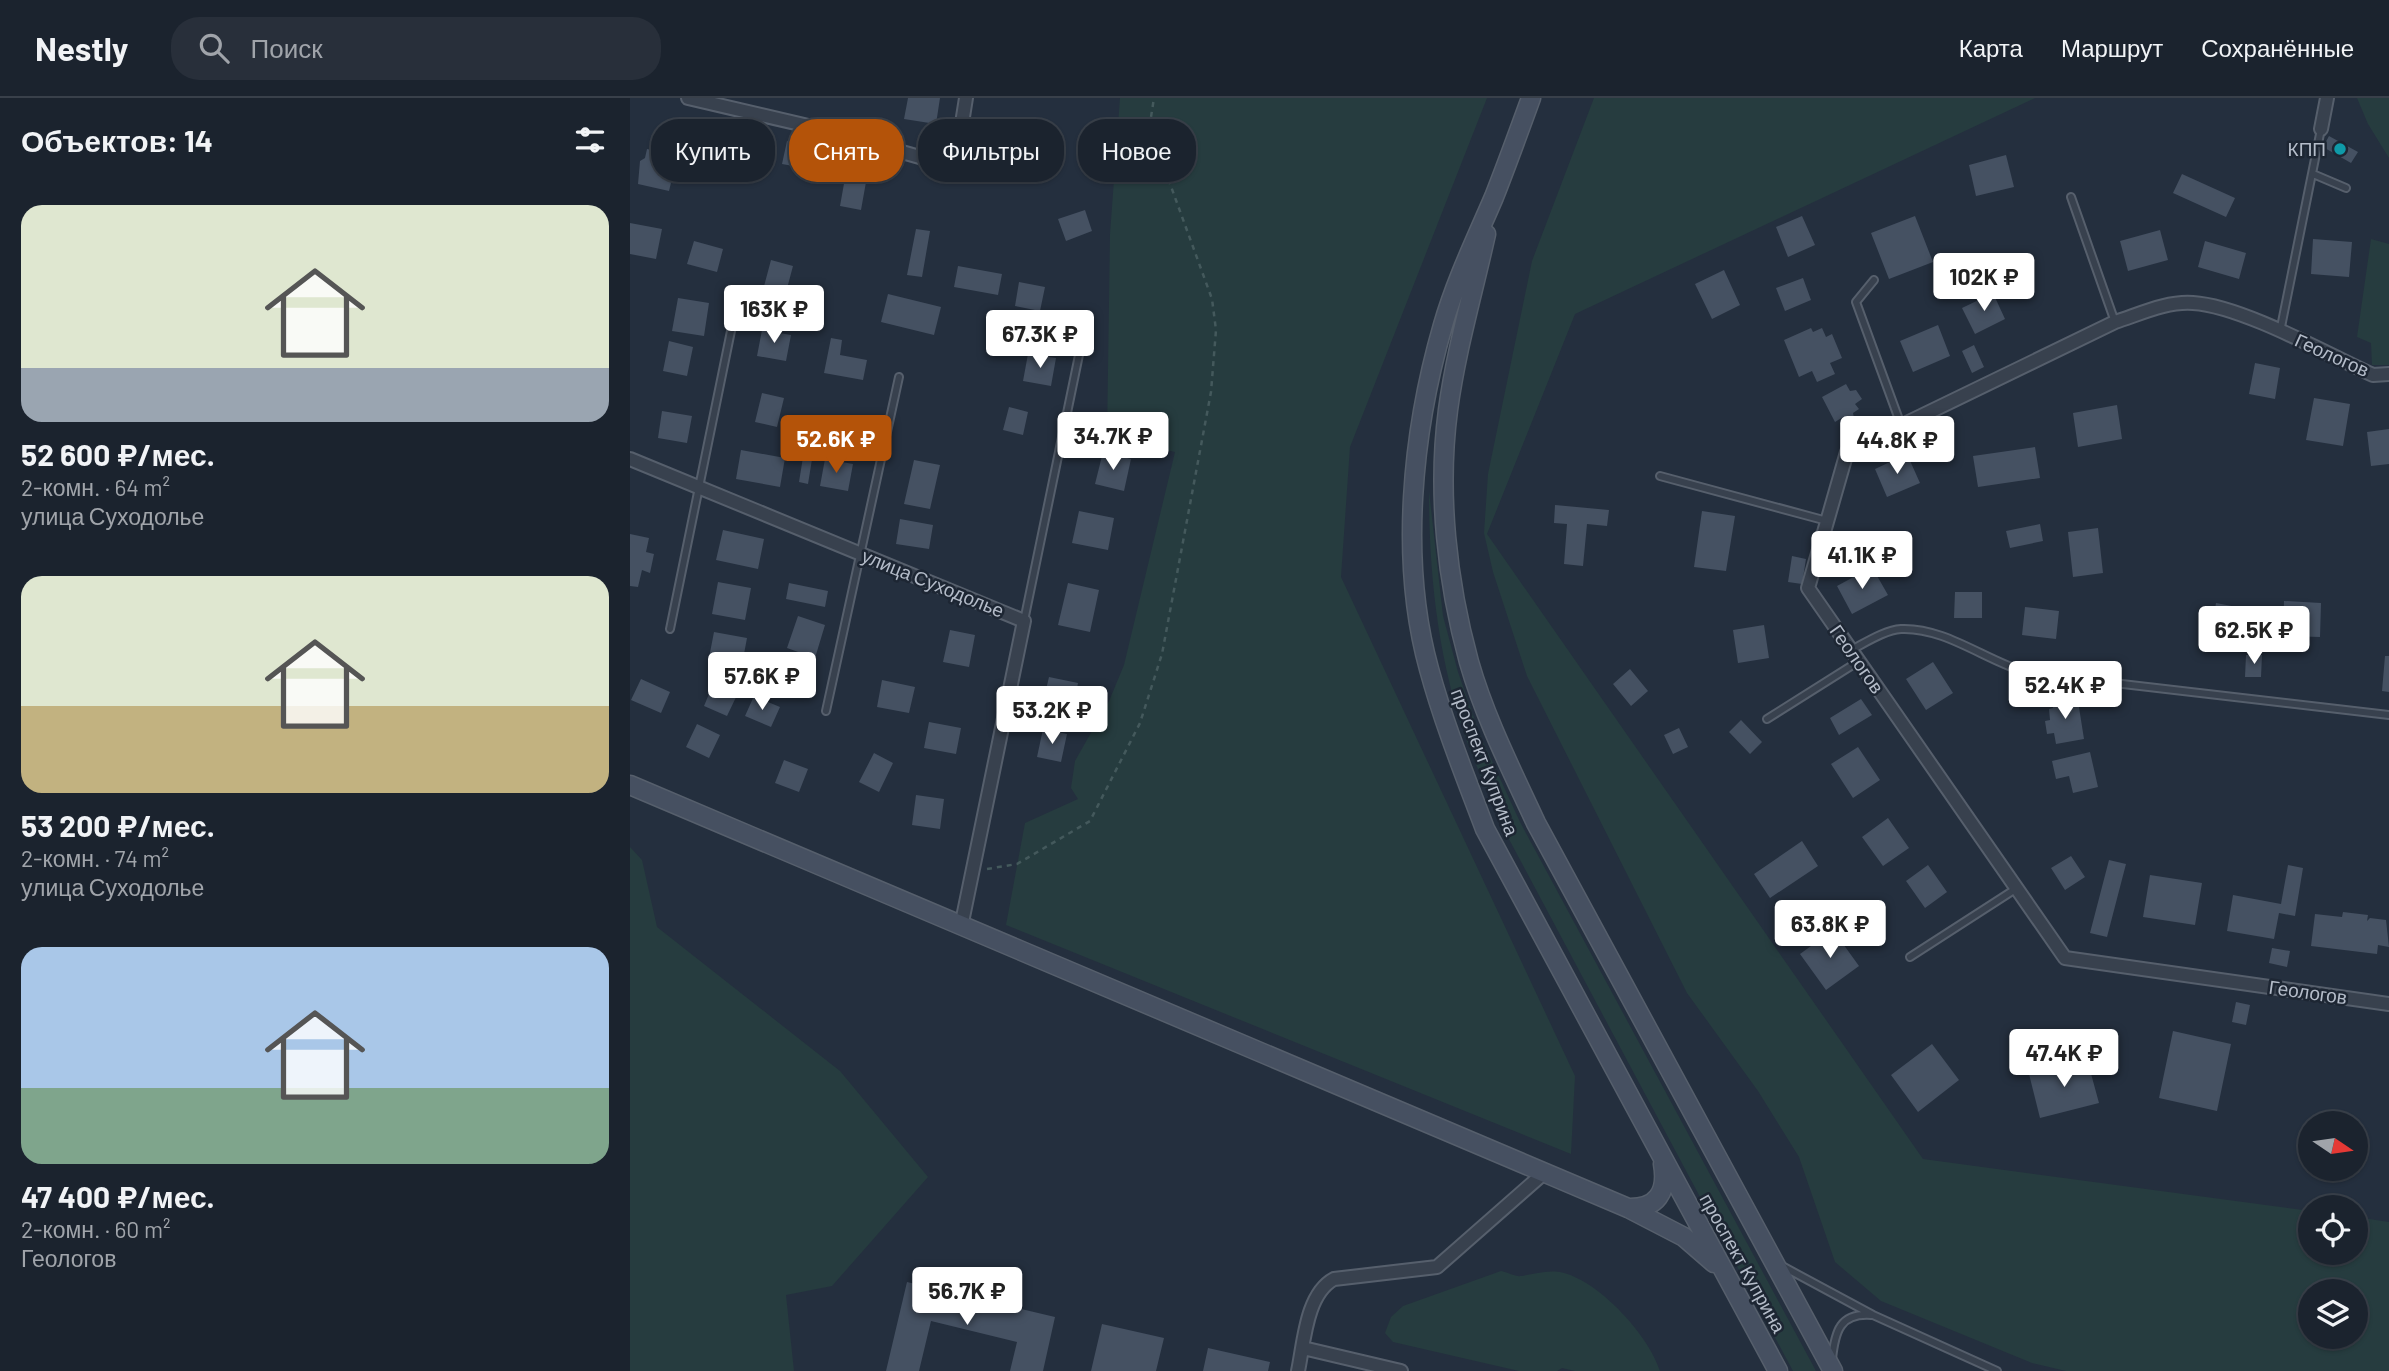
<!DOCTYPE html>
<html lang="ru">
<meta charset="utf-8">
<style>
:root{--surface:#1b232e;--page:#282f3a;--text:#f1f3f6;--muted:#a0a4aa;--line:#39404a;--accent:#b45309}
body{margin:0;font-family:Barlow,sans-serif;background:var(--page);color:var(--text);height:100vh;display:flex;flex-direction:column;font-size:26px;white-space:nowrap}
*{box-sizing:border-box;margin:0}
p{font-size:23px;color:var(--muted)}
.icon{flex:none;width:38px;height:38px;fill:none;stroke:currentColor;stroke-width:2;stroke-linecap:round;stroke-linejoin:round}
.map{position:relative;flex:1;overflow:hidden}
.drawer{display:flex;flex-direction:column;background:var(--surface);width:630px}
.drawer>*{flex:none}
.hud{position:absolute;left:21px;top:21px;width:665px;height:63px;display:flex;gap:14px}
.needle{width:46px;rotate:103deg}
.buttons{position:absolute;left:1668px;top:1013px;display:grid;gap:14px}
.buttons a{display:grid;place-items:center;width:70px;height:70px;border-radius:50%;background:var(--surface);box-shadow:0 2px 5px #0004,0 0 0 2px var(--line);font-size:35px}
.price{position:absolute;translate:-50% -60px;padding:0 16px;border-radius:7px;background:#fff;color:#222;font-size:23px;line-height:46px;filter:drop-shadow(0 2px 4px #0008)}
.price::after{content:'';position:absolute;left:50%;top:42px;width:21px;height:16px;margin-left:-10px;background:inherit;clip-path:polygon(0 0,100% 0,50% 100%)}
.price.current{background:var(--accent);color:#fff}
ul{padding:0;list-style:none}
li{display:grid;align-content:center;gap:14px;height:371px;padding:0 21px}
li span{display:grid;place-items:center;height:217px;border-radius:21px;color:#555}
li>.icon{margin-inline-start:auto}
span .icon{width:126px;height:126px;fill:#fffc;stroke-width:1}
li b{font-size:30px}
h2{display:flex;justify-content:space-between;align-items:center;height:84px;padding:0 21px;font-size:30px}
.pill{padding:0 24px;border-radius:28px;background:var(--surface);box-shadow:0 2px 5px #0004,0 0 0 2px var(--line);font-size:24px;line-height:63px}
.pill.current{background:var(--accent);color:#fff}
header{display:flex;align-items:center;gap:42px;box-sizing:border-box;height:98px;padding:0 35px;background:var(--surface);border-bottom:2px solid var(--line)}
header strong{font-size:33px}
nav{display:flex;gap:38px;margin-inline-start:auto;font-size:24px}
.search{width:490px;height:63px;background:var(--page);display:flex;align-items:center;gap:18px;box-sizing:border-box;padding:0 24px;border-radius:28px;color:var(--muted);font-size:26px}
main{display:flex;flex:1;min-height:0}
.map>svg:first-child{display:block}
.green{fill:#263c3f;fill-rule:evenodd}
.building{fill:#455162}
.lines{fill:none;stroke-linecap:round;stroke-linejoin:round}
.lane-casing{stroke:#565f6c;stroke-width:10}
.street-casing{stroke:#565f6c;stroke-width:16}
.secondary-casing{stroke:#565f6c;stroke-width:21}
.path{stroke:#44595c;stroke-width:2.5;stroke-dasharray:5 5;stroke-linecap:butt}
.lane{stroke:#38414e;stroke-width:6}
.street{stroke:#38414e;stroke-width:12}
.secondary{stroke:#465061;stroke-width:18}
.culture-dot{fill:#0f9aa8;stroke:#1d2633;stroke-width:2.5}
.labels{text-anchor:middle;stroke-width:5;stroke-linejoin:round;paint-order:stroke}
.poi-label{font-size:19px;fill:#b4bcc9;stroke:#1d2633;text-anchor:end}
.street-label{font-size:19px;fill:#b4bcc9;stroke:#1d2633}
</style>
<header>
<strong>Nestly</strong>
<div class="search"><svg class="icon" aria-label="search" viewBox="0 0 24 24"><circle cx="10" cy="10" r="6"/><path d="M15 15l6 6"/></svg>Поиск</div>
<nav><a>Карта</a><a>Маршрут</a><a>Сохранённые</a></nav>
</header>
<main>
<section class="drawer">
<h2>Объектов: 14<svg class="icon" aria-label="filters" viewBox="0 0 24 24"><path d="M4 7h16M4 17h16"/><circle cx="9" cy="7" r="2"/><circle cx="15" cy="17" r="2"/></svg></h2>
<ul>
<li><span style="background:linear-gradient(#dfe7d0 75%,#9aa5b1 0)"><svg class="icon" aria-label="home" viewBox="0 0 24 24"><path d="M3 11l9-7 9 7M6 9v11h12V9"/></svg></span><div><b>52 600 ₽/мес.</b><p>2-комн. · 64 m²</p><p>улица Суходолье</p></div></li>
<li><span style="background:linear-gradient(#dfe7d0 60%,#c2b280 0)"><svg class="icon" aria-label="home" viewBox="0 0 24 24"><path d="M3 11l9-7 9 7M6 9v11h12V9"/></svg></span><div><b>53 200 ₽/мес.</b><p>2-комн. · 74 m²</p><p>улица Суходолье</p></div></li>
<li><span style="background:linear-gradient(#a9c7e8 65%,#7fa58c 0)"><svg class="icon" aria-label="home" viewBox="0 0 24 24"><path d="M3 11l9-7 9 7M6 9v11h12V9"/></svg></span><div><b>47 400 ₽/мес.</b><p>2-комн. · 60 m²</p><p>Геологов</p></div></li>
</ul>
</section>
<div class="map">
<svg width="1759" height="1273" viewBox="0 0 1759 1273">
<rect width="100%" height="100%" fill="#242f3e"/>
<!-- green -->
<path class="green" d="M490,0H857L720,349L711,479L945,978L941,1056L376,827L395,725L448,701L441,690L445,663L479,603L494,567L545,354L477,339L480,136Z
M964,0H1405L945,216L857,436L1293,1061L1680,1113V1155H1726V1119L1759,1124V1273H1436L1402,1265L1251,1203L1205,1164L1169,1059L1128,993L1057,895L897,578L863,474L854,435L858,376L902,163ZM1680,1194H1726V1239H1680Z
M1727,0H1759V60L1738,26Z
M1741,141L1759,146V267H1742L1741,245L1727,239Z
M799,393L813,518L828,574L850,637L890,724L1186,1273H1163L873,730C861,700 847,671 836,641C808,560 799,478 799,393Z
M0,749L12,762L27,829L210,973L298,1079L202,1188L156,1197L164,1273H0Z
M871,1173C877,1174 886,1179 891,1178C905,1176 919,1171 934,1175C971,1185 1019,1238 1030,1273H945L932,1270L927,1273H889L763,1244L755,1235L761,1219L773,1208Z"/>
<!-- building -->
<path class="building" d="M278,0H310L306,26L274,21Z
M1699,38L1728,54L1721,65L1693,49Z
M157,43L178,48L174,70L152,66Z
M371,45L400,49L394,85L366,81Z
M31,49L40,51L38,58L47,60L39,93L8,86L10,63L15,60L17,51L26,53Z
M1376,57L1384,89L1346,98L1339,67Z
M1552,76L1605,100L1596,119L1543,95Z
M215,80L236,84L231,112L210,108Z
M455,112L462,133L436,143L428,121Z
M1172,118L1185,147L1158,159L1146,129Z
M1285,118L1303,164L1259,181L1241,135Z
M0,125L32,131L26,161L0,156Z
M286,131L300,133L292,179L277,177Z
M1530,132L1538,162L1498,173L1490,143Z
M1683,141L1722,144L1719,179L1681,176Z
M64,143L93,151L87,174L57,166Z
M1575,143L1616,155L1609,181L1568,169Z
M1361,156L1371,182L1343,192L1333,166Z
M141,162L163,168L155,198L133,192Z
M328,168L372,176L368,197L324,189Z
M1094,172L1110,207L1082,221L1065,186Z
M1173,180L1181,202L1155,213L1146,190Z
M389,184L415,189L410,213L385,208Z
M1363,195L1375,221L1345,236L1332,210Z
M258,196L311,209L304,237L251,224Z
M48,200L79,205L74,238L42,233Z
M1308,227L1320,258L1283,274L1270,243Z
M1181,230L1183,234L1192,230L1196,239L1202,236L1212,260L1200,265L1205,276L1187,284L1182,273L1169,279L1154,242Z
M132,232L161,237L156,263L127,258Z
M201,240L212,242L210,257L237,262L233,282L194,275Z
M39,243L63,249L57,278L33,273Z
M1344,247L1354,269L1342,275L1332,253Z
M398,256L426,260L421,288L393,283Z
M1625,265L1650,270L1645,301L1619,296Z
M1216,286L1220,293L1226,292L1232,301L1225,306L1229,311L1223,315L1224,320L1216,325L1213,319L1205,324L1192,299Z
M132,295L154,300L147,329L125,324Z
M1684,300L1720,306L1713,348L1676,342Z
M1487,307L1492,341L1448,349L1443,315Z
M379,309L398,314L393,337L373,332Z
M32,313L62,318L57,345L28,340Z
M1759,331V366L1741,368L1737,334Z
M1306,341L1307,363L1293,364L1292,342Z
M1405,349L1410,380L1348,389L1343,358Z
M111,352L155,360L150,389L106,381Z
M174,353L183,355L178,386L169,384Z
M473,354L501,361L494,393L465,386Z
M1277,356L1290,385L1257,399L1245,371Z
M195,361L223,366L218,393L190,388Z
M284,362L310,367L300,411L274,406Z
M925,407L979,412L977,428L957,426L953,468L934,466L937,426L924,425Z
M449,413L484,420L478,452L442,445Z
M1072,413L1105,418L1096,473L1064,469Z
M270,421L303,427L299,451L266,446Z
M1410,426L1413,443L1380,450L1376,433Z
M1468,430L1473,475L1443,479L1438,434Z
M93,432L134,441L128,471L86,462Z
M0,436L19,440L16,454L24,456L20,475L12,472L8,489L0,488Z
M1162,458L1176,461L1172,486L1158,484Z
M1242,469L1258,497L1222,516L1207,488Z
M88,484L121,490L115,522L82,516Z
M159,485L198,493L195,509L156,501Z
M438,485L469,492L460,534L428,527Z
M1325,494H1352V520H1324Z
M1654,503L1691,505L1690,539L1653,538Z
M1586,505L1617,511L1612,540L1581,534Z
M1395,509L1429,513L1426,541L1392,537Z
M168,518L195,527L185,560L157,550Z
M1134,527L1139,560L1108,565L1103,532Z
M320,532L345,537L339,569L313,564Z
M84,534L117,540L111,572L78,565Z
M1616,557H1632L1631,579H1615Z
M1755,558H1759V594L1752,593Z
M1303,564L1323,595L1296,612L1276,581Z
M1000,571L1018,593L1001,608L983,586Z
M419,579L448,585L444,607L414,600Z
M11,581L40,594L31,615L1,602Z
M252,582L285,589L279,615L247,609Z
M84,584L108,595L97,618L74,608Z
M124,598L150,609L141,629L115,618Z
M1438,599L1439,604L1448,603L1454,641L1426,646L1424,635L1417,636L1415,623L1420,622L1419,611L1423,610L1422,602Z
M1231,601L1242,617L1209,637L1200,620Z
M1111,622L1132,644L1120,656L1099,634Z
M299,624L331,630L326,656L294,650Z
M67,626L90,637L79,660L56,649Z
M1049,630L1058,649L1043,656L1034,637Z
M413,631L437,636L431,664L407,659Z
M1228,649L1250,682L1223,700L1201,666Z
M1460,654L1468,689L1443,695L1439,678L1426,681L1422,663Z
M244,655L263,665L249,694L229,684Z
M154,662L178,671L169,694L145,685Z
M286,697L314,701L310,731L282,727Z
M1258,720L1279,750L1253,768L1232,739Z
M1172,743L1188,768L1140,800L1124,776Z
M1441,758L1455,779L1435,792L1421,770Z
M1479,762L1496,766L1477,839L1460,835Z
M1298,767L1317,794L1295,810L1276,783Z
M1658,767L1673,770L1665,818L1649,815L1644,841L1597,833L1603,797L1651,806Z
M1520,777L1572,785L1565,827L1513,819Z
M1713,814L1738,817L1737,823L1740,820L1756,822L1759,849L1748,847L1747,856L1681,848L1685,816L1712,819Z
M1203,832L1229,868L1196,892L1170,856Z
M1642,850L1660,853L1657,869L1639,865Z
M1606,904L1620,907L1616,927L1602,924Z
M1543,933L1601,946L1587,1013L1529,1000Z
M1302,946L1329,982L1288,1014L1261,977Z
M1457,961L1469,1005L1410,1020L1399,976Z
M277,1184L425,1219L413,1273H380L387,1244L301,1223L289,1273H256Z
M472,1226L534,1240L526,1273H461Z
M578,1250L640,1264L638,1273H573Z"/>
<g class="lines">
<!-- lane casing -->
<g class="lane-casing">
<path id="lane" d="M1683,76L1716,90
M1441,99L1485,224
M1244,182L1226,204L1271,327
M1650,234L1691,31
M1030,378L1197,423
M394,523L449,257
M40,531L102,228
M1221,552C1235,545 1255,532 1271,531C1315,529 1356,563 1398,575L1759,617
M196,613L269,279
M1137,621L1229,563
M1280,859L1387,790
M1152,1168L1243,1217L1367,1273
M1202,1261C1205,1233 1210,1215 1241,1217"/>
</g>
<!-- street casing -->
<g class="street-casing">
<path id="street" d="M58,0L187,30L325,69L336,0
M1691,31L1697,0
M1759,276L1743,277C1697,256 1612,208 1563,205C1537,203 1510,216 1485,224L1217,354L1178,490L1435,860L1759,906
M0,361L394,523L331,829
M673,1250L771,1273
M668,1273C674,1245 676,1196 704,1181L807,1169L914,1075"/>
</g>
<!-- secondary casing -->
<g class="secondary-casing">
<path id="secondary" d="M901,0C889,33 877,66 864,99C846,141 826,182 813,227C782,334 769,463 799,571C814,626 835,678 855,731L1148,1273
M856,136C843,195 826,252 818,312C807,395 817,484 839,564C855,620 882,673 906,725L1203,1273
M0,687L998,1110L1054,1139L1084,1165
M998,1110C1027,1111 1038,1094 1033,1066"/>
</g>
<!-- path -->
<path class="path" d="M357,771L387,766L460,723L510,625L532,556L581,294L586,232L582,201L527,50L521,19L524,0"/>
<!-- lane -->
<use href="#lane" class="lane"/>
<!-- street -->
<use href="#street" class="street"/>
<!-- secondary -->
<use href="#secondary" class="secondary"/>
</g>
<!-- markers -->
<circle class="culture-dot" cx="1710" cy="51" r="7"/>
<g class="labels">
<!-- poi labels -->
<g class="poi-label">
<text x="1696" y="58">КПП</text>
</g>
<!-- street labels -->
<g class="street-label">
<text transform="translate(1702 257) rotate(24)" y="7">Геологов</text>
<text transform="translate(303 485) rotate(22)" y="7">улица Суходолье</text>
<text transform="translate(1227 561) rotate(55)" y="7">Геологов</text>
<text transform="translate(855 664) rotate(69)" y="7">проспект Куприна</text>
<text transform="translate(1678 894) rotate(8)" y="7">Геологов</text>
<text transform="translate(1113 1165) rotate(61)" y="7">проспект Куприна</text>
</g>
</g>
</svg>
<div class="buttons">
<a><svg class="needle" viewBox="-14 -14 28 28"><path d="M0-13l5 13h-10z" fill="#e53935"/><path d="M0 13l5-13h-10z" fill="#a0a4aa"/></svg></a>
<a><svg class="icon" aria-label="locate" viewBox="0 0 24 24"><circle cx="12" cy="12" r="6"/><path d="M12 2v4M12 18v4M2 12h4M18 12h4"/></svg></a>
<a><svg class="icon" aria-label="layers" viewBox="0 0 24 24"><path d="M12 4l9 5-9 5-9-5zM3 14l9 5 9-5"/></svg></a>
</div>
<b class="price" style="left:1354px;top:215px">102K ₽</b>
<b class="price" style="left:144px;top:247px">163K ₽</b>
<b class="price" style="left:410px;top:272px">67.3K ₽</b>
<b class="price" style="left:483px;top:374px">34.7K ₽</b>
<b class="price current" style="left:206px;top:377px">52.6K ₽</b>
<b class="price" style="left:1267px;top:378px">44.8K ₽</b>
<b class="price" style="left:1232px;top:493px">41.1K ₽</b>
<b class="price" style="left:1624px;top:568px">62.5K ₽</b>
<b class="price" style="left:132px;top:614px">57.6K ₽</b>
<b class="price" style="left:1435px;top:623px">52.4K ₽</b>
<b class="price" style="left:422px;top:648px">53.2K ₽</b>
<b class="price" style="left:1200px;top:862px">63.8K ₽</b>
<b class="price" style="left:1434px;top:991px">47.4K ₽</b>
<b class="price" style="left:337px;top:1229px">56.7K ₽</b>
<div class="hud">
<a class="pill">Купить</a>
<a class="pill current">Снять</a>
<a class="pill">Фильтры</a>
<a class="pill">Новое</a>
</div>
</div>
</main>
